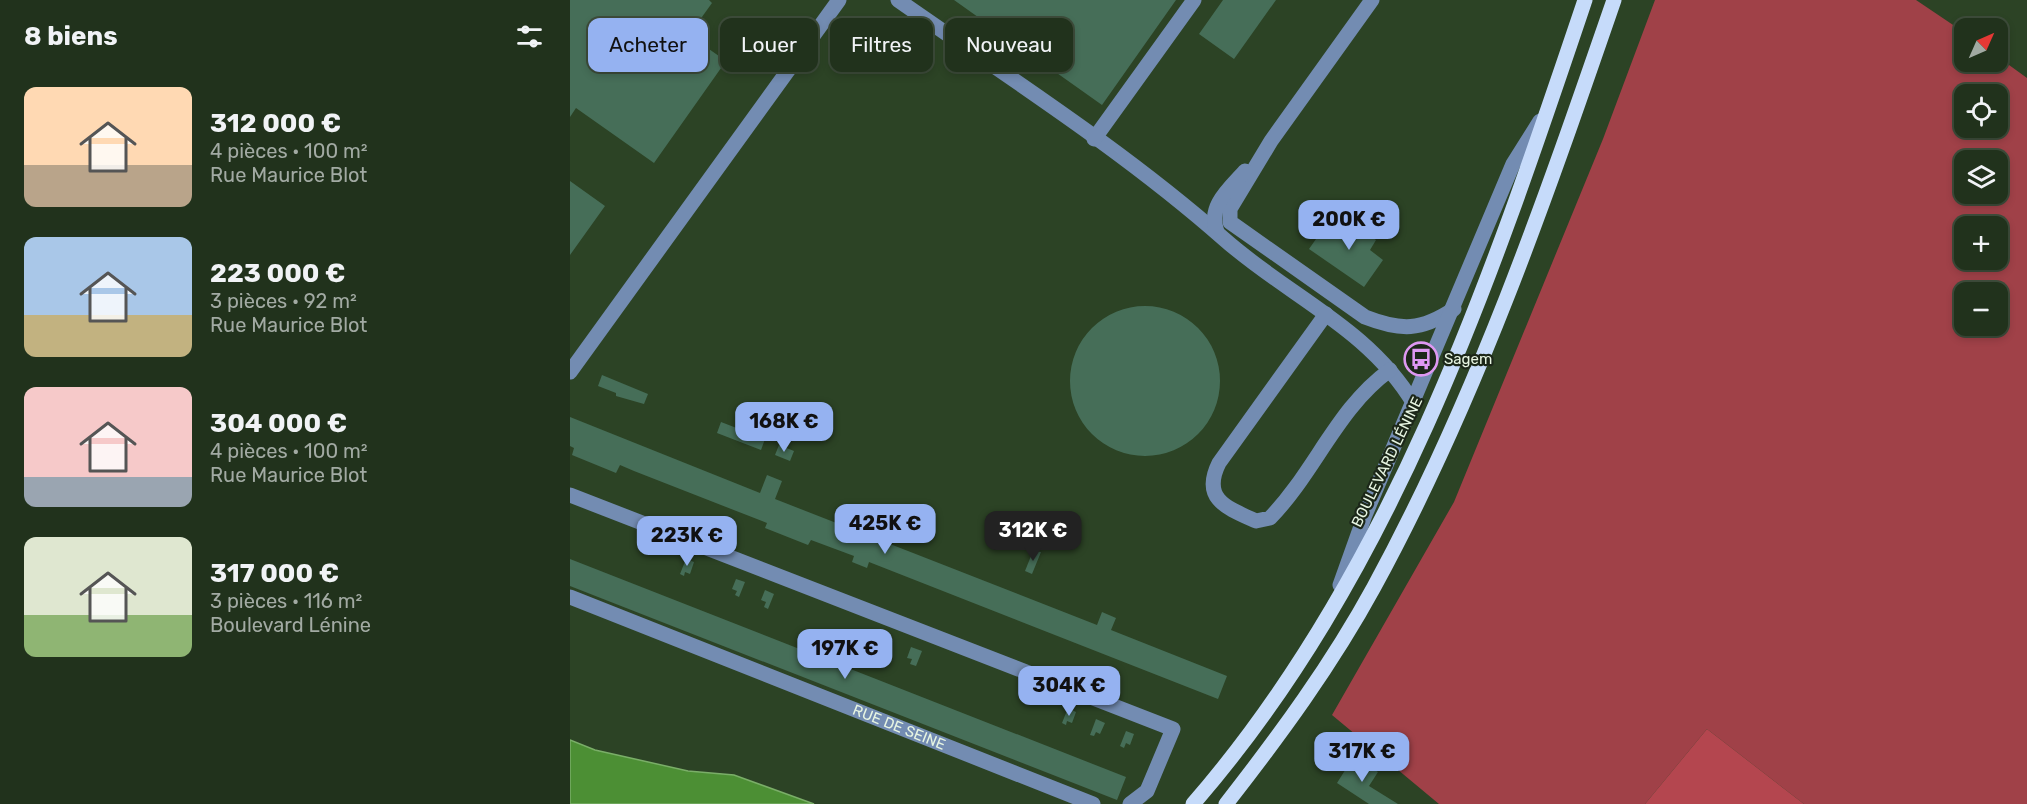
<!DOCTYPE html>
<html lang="fr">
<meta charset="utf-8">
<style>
:root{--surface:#21321c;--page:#2d3e29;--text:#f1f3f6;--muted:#a2aaa3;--line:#3e4d3b;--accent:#95b2f1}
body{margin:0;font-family:Rubik,sans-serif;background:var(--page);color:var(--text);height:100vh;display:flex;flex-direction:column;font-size:22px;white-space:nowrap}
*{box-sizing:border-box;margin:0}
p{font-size:20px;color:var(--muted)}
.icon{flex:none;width:33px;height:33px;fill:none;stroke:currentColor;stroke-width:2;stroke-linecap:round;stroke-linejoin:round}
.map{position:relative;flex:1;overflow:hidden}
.sheet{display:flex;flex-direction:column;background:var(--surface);width:570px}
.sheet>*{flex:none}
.hud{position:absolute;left:18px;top:18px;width:570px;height:54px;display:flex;gap:12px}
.needle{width:39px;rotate:45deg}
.controls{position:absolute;left:1384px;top:18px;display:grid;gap:12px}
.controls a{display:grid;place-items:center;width:54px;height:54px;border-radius:12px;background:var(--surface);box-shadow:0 3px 9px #0003,0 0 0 2px var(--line);font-size:30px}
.price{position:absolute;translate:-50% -51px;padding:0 14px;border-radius:12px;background:var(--accent);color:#111;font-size:20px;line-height:39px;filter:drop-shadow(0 2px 3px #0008)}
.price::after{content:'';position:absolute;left:50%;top:36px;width:18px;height:14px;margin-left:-9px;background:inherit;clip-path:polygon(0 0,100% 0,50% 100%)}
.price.current{background:#222;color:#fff}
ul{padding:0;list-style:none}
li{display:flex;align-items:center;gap:18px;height:150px;padding:0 24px}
li span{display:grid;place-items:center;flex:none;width:168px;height:120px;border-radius:12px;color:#555}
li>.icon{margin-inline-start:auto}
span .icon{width:72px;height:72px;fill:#fffc;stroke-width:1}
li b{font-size:26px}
h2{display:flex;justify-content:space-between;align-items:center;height:72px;padding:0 24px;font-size:26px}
.pill{padding:0 21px;border-radius:12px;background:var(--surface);box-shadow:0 3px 9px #0003,0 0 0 2px var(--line);font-size:21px;line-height:54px}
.pill.current{background:var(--accent);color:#111}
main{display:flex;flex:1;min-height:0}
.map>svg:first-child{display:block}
.green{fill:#a04148;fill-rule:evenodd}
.forest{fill:#b4464f}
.water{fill:#4c8f34;stroke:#7aae68;stroke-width:1.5}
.building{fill:#466e58}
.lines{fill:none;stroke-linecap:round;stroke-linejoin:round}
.minor{stroke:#738cb2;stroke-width:15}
.major{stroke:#c6dbfa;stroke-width:15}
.labels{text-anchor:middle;stroke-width:4.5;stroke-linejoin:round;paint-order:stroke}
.poi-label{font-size:15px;fill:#e7f5e2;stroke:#1c2719;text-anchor:start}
.street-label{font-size:15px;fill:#e7f5e2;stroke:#1c2719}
</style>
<main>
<section class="sheet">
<h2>8 biens<svg class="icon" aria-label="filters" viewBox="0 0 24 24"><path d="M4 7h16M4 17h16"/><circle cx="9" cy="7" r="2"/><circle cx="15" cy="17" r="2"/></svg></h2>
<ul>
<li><span style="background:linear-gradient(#ffd9b3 65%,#b9a48a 0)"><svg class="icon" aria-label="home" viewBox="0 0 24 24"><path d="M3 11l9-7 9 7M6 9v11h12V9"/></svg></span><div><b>312 000 €</b><p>4 pièces · 100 m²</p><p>Rue Maurice Blot</p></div></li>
<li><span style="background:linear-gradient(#a9c7e8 65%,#c2b280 0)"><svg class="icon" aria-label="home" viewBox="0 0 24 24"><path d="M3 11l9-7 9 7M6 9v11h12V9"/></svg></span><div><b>223 000 €</b><p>3 pièces · 92 m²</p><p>Rue Maurice Blot</p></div></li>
<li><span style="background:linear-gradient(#f6c9c9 75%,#9aa5b1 0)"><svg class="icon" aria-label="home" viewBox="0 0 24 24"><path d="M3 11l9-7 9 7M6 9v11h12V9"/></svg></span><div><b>304 000 €</b><p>4 pièces · 100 m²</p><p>Rue Maurice Blot</p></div></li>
<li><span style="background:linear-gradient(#dfe7d0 65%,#8fb573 0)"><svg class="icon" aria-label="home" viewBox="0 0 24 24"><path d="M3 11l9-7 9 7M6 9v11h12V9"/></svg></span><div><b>317 000 €</b><p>3 pièces · 116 m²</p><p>Boulevard Lénine</p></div></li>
</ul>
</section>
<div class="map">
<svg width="1457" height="804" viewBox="0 0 1457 804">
<rect width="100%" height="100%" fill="#2c4325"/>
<!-- green -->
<path class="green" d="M1085,0H1346L1395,33V62H1428V57L1457,78V804H1234L1137,729L1075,804H869L762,715L884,502L1033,139ZM1395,94H1428V128H1395ZM1395,160H1428V194H1395ZM1395,226H1428V260H1395ZM1395,292H1428V326H1395Z"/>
<!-- forest -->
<path class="forest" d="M1137,729L1234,804H1075Z"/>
<!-- water -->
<path class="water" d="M0,740L25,750L118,771L164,775L244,804H0Z"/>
<!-- building -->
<path class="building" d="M0,0H139L142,3L119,35L156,61L84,163L6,108L0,117Z
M384,0H606L532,105Z
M653,0H706L664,59L629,34Z
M0,181L35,206L0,255Z
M774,217L806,240L800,250L813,260L794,287L739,249L753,229L760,234Z
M500 381a75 75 0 1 1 150 0a75 75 0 1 1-150 0Z
M32,375L78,394L74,404L46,396V393L28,386Z
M0,417L190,493L197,475L212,481L205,499L527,625L532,612L546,618L541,630L657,676L648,699L299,562L297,568L282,562L284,556L241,540L238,545L195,528L197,523L64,471L50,465L46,473L2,455L4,448L0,446Z
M151,422L195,439L191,450L147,433Z
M209,445L224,451L220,461L205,455Z
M463,551L471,552L462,574L455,571Z
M0,559L556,777L547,800L0,586Z
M116,559L124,562L120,574L115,572L114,576L110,574Z
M166,579L175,582L169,597L165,595L167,591L162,589Z
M195,590L204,594L198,609L194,607L196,602L191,600Z
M341,647L352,651L346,666L340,664L342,659L337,658Z
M498,708L506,712L502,723L497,721L496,725L492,723Z
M526,719L535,723L530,734L526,732L524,736L520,735Z
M556,731L564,734L560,745L556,743L554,748L550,746Z
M784,756L808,772L799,786L828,804H799L767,783Z"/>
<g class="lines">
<!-- minor -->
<g class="minor">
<path d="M328,0C438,77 553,150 654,239C718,296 799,328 844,404"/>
<path d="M802,0L701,141L660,209V222L795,317C831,331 851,331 884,309"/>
<path d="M524,139L624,0"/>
<path d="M647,232C637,206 659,189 675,171"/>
<path d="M756,314L649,463C631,499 657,508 686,521L700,518C745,472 767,408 820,370"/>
<path d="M0,372L269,0"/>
<path d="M0,495L603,729L577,791L560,804"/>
<path d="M770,585L795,515L943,164L970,121"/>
<path id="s1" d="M0,597L523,804"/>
</g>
<!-- major -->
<path class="major" d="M623,804C822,575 920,282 1015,0
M656,804C710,735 762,664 804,587C906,400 975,200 1044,0"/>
</g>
<!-- icons -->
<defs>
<g id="bus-ring" transform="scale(1.725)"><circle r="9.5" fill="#1c2719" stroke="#de98f2" stroke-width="1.5"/><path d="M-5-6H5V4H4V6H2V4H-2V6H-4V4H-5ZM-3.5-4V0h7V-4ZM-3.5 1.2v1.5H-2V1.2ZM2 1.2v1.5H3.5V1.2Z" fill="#de98f2"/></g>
</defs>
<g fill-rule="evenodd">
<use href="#bus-ring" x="851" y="359"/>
</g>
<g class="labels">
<!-- poi labels -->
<g class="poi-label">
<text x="874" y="364">Sagem</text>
</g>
<!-- street labels -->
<g class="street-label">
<text transform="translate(817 462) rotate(-64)" y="5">BOULEVARD LÉNINE</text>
<text dy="5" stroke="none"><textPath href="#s1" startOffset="354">RUE DE SEINE</textPath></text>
</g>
</g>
</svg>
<div class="controls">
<a><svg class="needle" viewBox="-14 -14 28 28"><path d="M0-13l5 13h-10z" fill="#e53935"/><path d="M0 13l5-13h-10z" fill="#a2aaa3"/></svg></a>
<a><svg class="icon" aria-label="locate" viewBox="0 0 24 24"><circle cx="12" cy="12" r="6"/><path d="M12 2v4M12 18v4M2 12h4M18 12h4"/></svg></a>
<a><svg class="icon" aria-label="layers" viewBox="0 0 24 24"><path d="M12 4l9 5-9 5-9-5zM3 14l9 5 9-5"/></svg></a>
<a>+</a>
<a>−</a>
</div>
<b class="price" style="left:779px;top:251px">200K €</b>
<b class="price" style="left:214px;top:453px">168K €</b>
<b class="price" style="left:315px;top:555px">425K €</b>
<b class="price current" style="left:463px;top:562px">312K €</b>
<b class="price" style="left:117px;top:567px">223K €</b>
<b class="price" style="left:275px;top:680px">197K €</b>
<b class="price" style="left:499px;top:717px">304K €</b>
<b class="price" style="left:792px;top:783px">317K €</b>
<div class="hud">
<a class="pill current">Acheter</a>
<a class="pill">Louer</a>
<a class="pill">Filtres</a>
<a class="pill">Nouveau</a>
</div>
</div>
</main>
